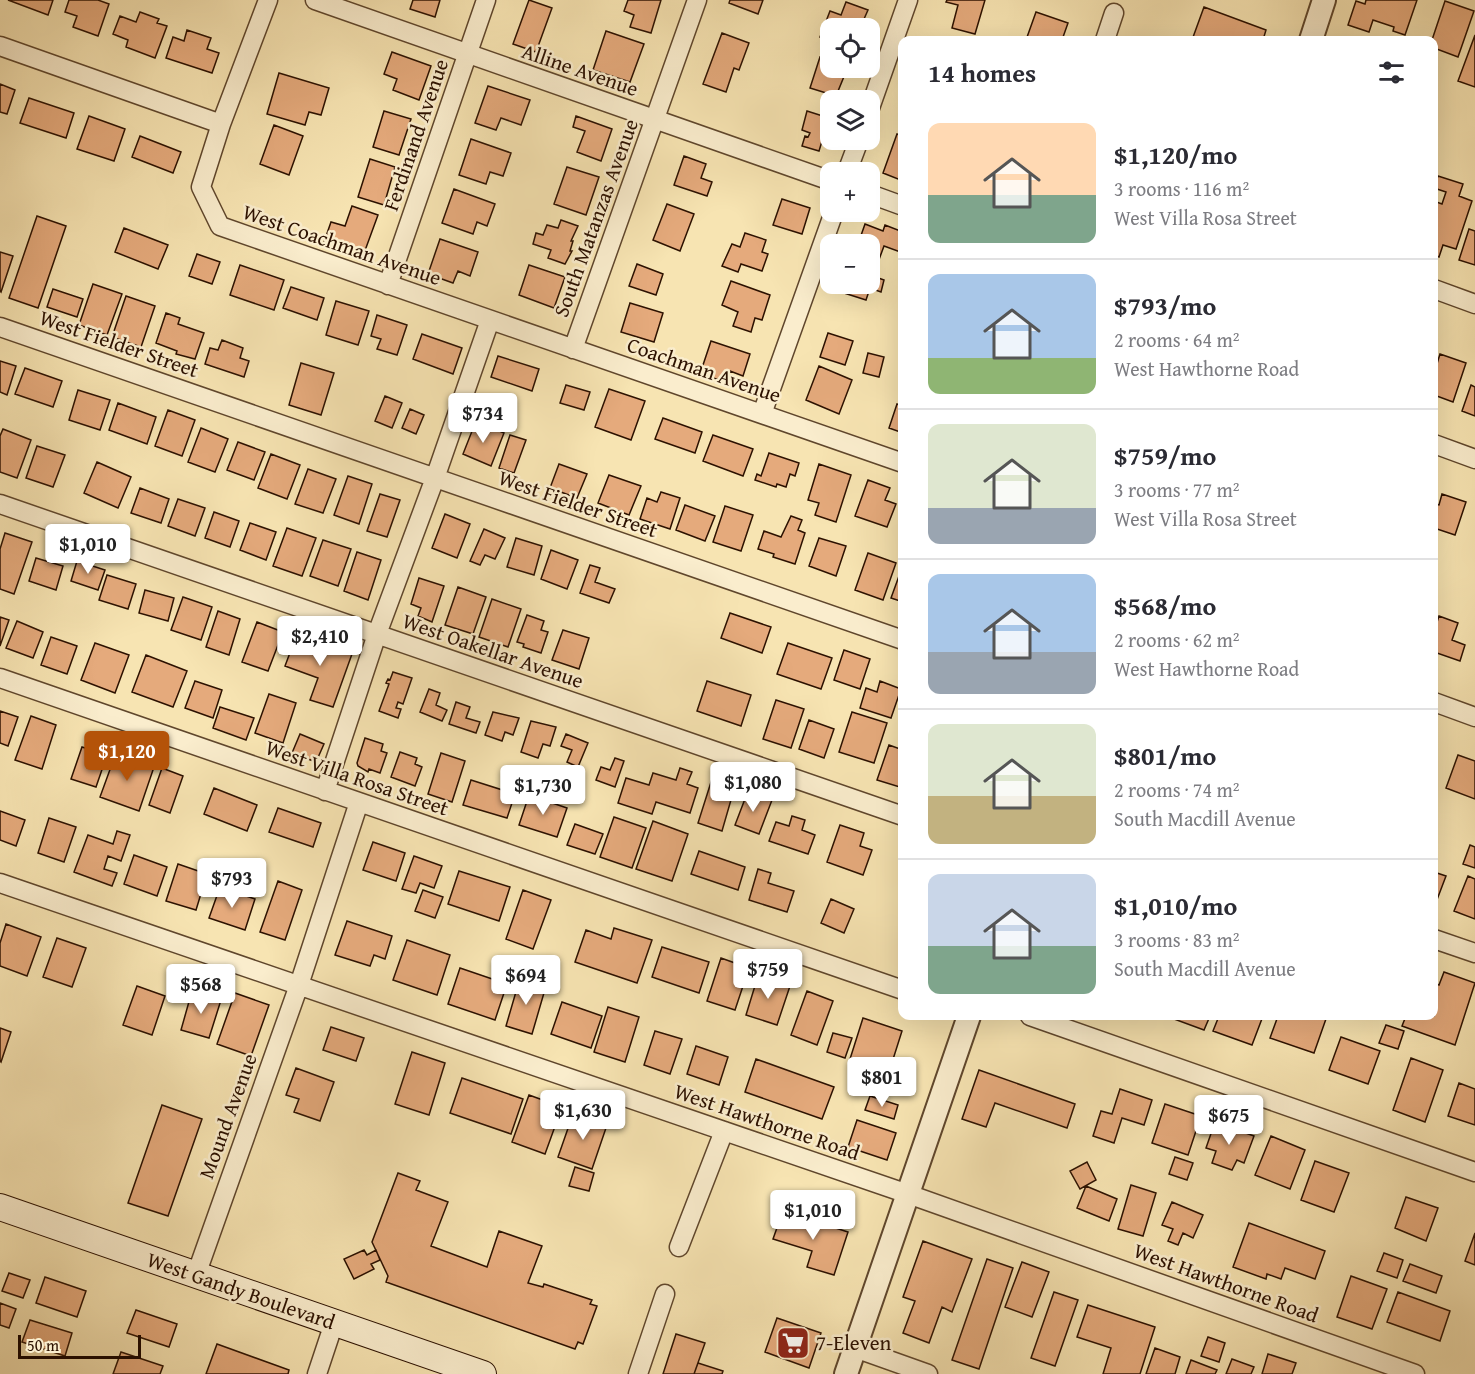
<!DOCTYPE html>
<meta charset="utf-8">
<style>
:root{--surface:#fff;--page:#f2f2f3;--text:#2b2b33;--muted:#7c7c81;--line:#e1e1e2;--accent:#b45309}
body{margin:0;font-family:"Gentium Book Plus",serif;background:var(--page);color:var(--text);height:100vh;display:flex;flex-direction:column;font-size:22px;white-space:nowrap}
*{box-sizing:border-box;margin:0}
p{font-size:20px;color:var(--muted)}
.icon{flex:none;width:33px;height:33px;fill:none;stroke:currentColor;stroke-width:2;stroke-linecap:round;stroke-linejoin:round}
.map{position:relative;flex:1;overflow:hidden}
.details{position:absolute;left:898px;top:36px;width:540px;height:984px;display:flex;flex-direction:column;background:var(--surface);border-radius:12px;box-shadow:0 6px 24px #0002}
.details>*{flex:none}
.tools{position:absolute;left:820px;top:18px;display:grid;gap:12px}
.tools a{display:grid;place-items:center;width:60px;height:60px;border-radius:12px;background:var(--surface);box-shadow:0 6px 24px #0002;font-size:30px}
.scale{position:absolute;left:18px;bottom:15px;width:123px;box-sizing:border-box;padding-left:6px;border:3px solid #2c1100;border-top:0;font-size:16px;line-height:21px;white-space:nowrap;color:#2c1100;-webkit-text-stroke:4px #faedcd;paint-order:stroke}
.price{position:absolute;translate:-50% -51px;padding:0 14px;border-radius:6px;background:#fff;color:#222;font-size:20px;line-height:39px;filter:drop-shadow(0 2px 3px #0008)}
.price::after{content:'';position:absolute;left:50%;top:36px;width:18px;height:14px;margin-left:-9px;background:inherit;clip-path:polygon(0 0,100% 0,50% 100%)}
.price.current{background:var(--accent);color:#fff}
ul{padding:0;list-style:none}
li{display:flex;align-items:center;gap:18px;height:150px;padding:0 30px}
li+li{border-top:2px solid var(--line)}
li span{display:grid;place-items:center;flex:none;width:168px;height:120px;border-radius:12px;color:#555}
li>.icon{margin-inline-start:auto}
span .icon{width:72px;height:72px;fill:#fffc;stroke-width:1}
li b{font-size:26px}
h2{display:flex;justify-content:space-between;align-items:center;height:72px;padding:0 30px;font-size:26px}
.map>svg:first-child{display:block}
.building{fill:#e5aa7c;stroke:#2c1100;stroke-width:1.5}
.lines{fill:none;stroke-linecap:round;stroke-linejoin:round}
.minor-casing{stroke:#5f462c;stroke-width:21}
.tertiary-casing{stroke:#5f462c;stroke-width:26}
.secondary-casing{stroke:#2c1100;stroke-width:28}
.minor{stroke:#faedcd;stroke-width:18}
.tertiary{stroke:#faedcd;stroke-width:22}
.secondary{stroke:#faedcd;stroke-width:26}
.labels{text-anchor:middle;stroke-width:5;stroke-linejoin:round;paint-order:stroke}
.street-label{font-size:21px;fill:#2c1100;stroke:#faedcd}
.poi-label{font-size:21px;fill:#2c1100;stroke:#faedcd;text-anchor:start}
</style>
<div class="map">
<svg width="1475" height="1374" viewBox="0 0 1475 1374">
<rect width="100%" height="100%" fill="#f7e4b2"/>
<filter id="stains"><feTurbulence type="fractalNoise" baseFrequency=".00333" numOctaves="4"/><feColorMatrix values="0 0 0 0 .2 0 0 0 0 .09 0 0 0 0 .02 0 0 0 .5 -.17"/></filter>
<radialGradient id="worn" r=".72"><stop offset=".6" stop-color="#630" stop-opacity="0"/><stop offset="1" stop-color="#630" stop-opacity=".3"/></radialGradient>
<!-- building -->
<path class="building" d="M8,0H53L48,15Z
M69,0H98L109,4L98,36L73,27L77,16L65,12Z
M413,0H440L435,17L410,9Z
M529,0L552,8L536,52L513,44Z
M628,0H661L651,33L630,27L634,15L624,11Z
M730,0H763L758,14L729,3Z
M947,0H985L975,34L952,28L958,5L946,2Z
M1366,0H1417L1405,35L1393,31L1394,27L1373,20L1369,32L1348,25L1356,1L1365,4Z
M1445,1L1474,11L1458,57L1434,48V40H1432Z
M846,2L868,10L860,28H831V42L820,37L830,11L841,15Z
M1204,7L1266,30L1263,40H1192Z
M140,12L159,19L157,23L167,26L155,58L126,47L128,40L113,34L120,16L136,22Z
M1036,12L1068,23L1062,40H1026Z
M187,30L211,38L207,49L219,53L212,73L166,58L173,37L184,41Z
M606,31L644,44L630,82L593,70Z
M722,33L749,43L739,70L734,68L726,92L703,84Z
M1475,35V87L1458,81Z
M392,52L431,66L419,100L393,90L397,79L384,74Z
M820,57L831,60V68H845V74L836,96L810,88Z
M279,73L329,88L321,115L309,112L305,125L267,114Z
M0,84L15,90L7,114L0,112Z
M488,86L530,100L521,125L501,118L496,130L475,123Z
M29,98L74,113L66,138L20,123Z
M384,111L411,119L399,155L373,147Z
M807,111L829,118L819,151L802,146L805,136L808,137L810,133L802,130Z
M89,116L125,129L114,161L77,149Z
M576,116L612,129L601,161L577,152L585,131L573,127Z
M274,125L303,136L289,175L260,164Z
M897,134L903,136V181L883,173Z
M140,136L181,152L173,173L132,157Z
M471,139L511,153L503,176L490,172L486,184L459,175Z
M684,156L706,164L701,178L712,182L707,196L674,185Z
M370,159L395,167L384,205L358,197Z
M567,167L599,177L586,215L554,204Z
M1438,176L1463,184L1459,196L1472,201L1456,249L1443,245L1439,257L1434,255V201L1442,204L1446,192L1434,188Z
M454,189L495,204L487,226L477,222L473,234L442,223Z
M782,199L810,208L802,234L773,225Z
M667,204L694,214L680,251L653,240Z
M352,206L378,215L363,256L324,242L331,222L345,226Z
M37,216L66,226L38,308L9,298Z
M561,220L578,226L571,241H573L570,251H572L565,264L548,258L551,250L533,244L536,233L543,235L547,225L558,228Z
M865,224L883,231L885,225L903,232V253L884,246L877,265L870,262V244H858Z
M124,228L168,245L158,269L115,252Z
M1469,229L1475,231V265L1459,260Z
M745,233L766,240L762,252L768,254L762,271L741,264L738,272L722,266L732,244L740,247Z
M440,239L478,252L470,276L458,271L453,283L428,274Z
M0,252L13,256L1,292L0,291Z
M197,254L220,262L212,284L189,276Z
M637,264L663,274L656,295L629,286Z
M240,265L284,280L274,310L230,295Z
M529,265L565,277L554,308L519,295Z
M870,275L884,280L881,292L870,288L866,300L844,293L847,284H870Z
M731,281L770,295L762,320L755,318L751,332L733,326L738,312L722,305Z
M93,284L122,294L107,335L79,325Z
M291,287L324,298L317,320L283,308Z
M53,289L83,299L77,317L47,307Z
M126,296L155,306L141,347L112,337Z
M336,301L369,311L358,345L326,335Z
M630,303L663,313L654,342L621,332Z
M166,313L180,318L178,324L204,333L195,359L176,354L177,351L156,343Z
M377,315L407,325L397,355L377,349L381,339L371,336Z
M828,333L853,341L845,365L820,357Z
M422,334L462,348L453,374L413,359Z
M222,340L243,348L240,358L249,361L244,377L205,364L210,348L218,350Z
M711,341L750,354L743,376L730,371L726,382L700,374Z
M868,353L884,357L879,377L863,373Z
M1440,354L1466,363L1453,402L1434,395V367H1436Z
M498,356L539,369L532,391L491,377Z
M0,361L16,366L7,395L0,392Z
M301,363L334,373L321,415L289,405Z
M819,366L852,380L839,414L806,400Z
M25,368L62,381L53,407L15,394Z
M566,385L590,392L584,410L560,403Z
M1471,385L1475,387V416L1462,411Z
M609,389L645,401L631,440L595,427Z
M78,390L110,400L100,430L69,420Z
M385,396L402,403L392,428L375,421Z
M118,403L156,417L147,444L109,430Z
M897,404L903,406V433L889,428Z
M410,409L424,415L416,434L402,428Z
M168,410L195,420L182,456L155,446Z
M663,418L702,432L695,453L655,439Z
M476,421L504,433L491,466L463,454Z
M201,428L228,439L215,472L188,462Z
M3,429L31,440L17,478L0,472V436Z
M510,435L526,440L514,473L499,468Z
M713,435L753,449L743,476L703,461Z
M238,442L265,452L254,480L227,470Z
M37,446L65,455L53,487L26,478Z
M769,453L799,463L795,476L790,474L786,487L777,484L776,487L755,480L757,474L761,476Z
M271,454L300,465L287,499L258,488Z
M97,462L131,477L118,508L84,493Z
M559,464L587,474L577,498L550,488Z
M819,464L851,475L836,522L815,515L819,503L808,500Z
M308,469L336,479L323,513L295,504Z
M609,475L641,486L629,515L598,503Z
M348,476L372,484L359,524L334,515Z
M868,480L890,488L885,500L896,504L887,527L855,516Z
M140,488L169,499L161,523L131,513Z
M661,492L680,498L670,529L640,519L647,498L657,502Z
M380,494L400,500L387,537L367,531Z
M1442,494L1466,502L1455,535L1434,528V504L1439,505Z
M178,499L205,508L195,536L168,526Z
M685,505L715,516L705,541L676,530Z
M725,506L753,515L741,551L713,542Z
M214,512L239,521L230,547L205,538Z
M445,514L470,524L457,558L432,548Z
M791,516L802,520L798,530L805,533L795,564L773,557L774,554L758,549L764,531L781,537Z
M250,523L276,532L266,560L240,550Z
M287,528L316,538L302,576L273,566Z
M484,529L505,538L495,559L485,555L480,565L470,561Z
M5,533L32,542L14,594L0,589V549Z
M516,538L542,546L534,575L507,567Z
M819,538L846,546L836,576L809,566Z
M323,540L351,549L338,586L310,576Z
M551,550L578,560L567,589L541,579Z
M357,552L381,560L368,600L344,591Z
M868,553L896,563L883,600L855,590Z
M36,558L63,566L56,590L29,581Z
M77,561L105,570L98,590L71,581Z
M590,565L600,568L595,582L615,589L609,603L580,593Z
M903,565V602L891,598Z
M107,575L136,584L128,609L99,600Z
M419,578L444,586L432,622L418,616L421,608L411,604Z
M458,587L486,597L473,634L445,625Z
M145,590L174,598L168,621L139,613Z
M183,597L212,607L201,640L171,630Z
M492,599L521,609L508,647L479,637Z
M218,611L240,619L229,655L206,647Z
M730,613L771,627L762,653L721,638Z
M527,615L544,621L541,630L548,632L541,653L523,647L524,644L517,642Z
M1439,616L1458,623L1452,640L1465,645L1460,661L1434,652V631Z
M0,617L9,620L0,646Z
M17,621L43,632L33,658L6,648Z
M257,622L283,632L268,671L242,662Z
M563,630L589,638L579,669L552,660Z
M297,634L352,654L333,707L310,700L318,678L285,666Z
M51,637L77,646L67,674L41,665Z
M95,643L129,655L115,693L81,680Z
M788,643L832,658L821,689L777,674Z
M844,650L870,659L860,689L834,680Z
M146,655L187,671L173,707L132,692Z
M393,672L412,678L403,704L398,702L396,708L401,709L398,718L379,711L389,684L386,683L388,679L390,680Z
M195,681L222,690L213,718L185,708Z
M707,681L751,695L741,726L697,711Z
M880,681L901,689L891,718L860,708L866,688L877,692Z
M429,689L440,693L436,705L447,710L442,721L420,712Z
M269,694L296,703L283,743L255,733Z
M776,700L804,709L791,748L763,739Z
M456,702L470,707L466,718L480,722L476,733L449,724Z
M220,707L254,718L246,740L213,728Z
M0,711L18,717L8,746L0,743Z
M493,712L519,718L513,735L505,732L502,741L485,735Z
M852,712L887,723L874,763L839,752Z
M31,716L56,725L42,769L15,760Z
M809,720L834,729L824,758L799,749Z
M531,721L556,727L550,746L543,744L538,758L521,752Z
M300,734L324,744L316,762L292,753Z
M566,734L588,743L578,767L567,762L572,750L561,746Z
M365,738L383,744L381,751L387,753L380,773L369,769L368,772L358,766L357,763Z
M889,745L903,750V788L877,780Z
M82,747L107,755L96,787L71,779Z
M400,752L417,758L415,764L422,767L415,786L391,777Z
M116,753L154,767L139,811L100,797Z
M441,753L465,761L452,802L428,794Z
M1458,755L1475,761V799L1446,788Z
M615,758L624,761L615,787L596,780L601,767L610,770Z
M162,768L183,776L170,813L149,805Z
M680,768L692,772L687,784L698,788L690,813L656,802L652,814L618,803L626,778L649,785L653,773L676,780Z
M712,779L735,786L722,831L698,823Z
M471,780L515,794L507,818L463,805Z
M214,788L257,805L247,831L204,814Z
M748,791L772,800L759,834L735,825Z
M529,795L567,808L557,837L519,825Z
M278,808L321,823L313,847L269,832Z
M0,811L25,820L16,846L0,840Z
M792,816L805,820L802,830L815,835L808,854L769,841L776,822L789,826Z
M614,817L646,828L632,868L600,857Z
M49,818L76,827L64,862L38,853Z
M653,821L688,834L672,881L636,869Z
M575,824L603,834L595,854L567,845Z
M840,825L864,833L860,846L872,850L863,875L827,862Z
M117,831L130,835L121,861L108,856L104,869L117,873L112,886L74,872L88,835L113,844Z
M373,842L405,853L396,881L363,870Z
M1470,845L1475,847V868L1463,864Z
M699,851L745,867L738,890L691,874Z
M134,855L167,867L157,896L124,884Z
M414,856L442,866L434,888L420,883L416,893L402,889Z
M178,864L207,874L196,910L166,901Z
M758,869L771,873L768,883L794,891L787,912L749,900Z
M459,871L510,887L499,921L448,904Z
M1434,872L1446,876L1435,905L1434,904Z
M1468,876L1475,879V919L1454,911Z
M278,881L302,890L285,940L260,932Z
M220,887L255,899L245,930L209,918Z
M423,890L443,897L435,918L415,911Z
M523,890L551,900L533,949L506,939Z
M831,899L854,909L844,933L821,923Z
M347,921L392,936L385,959L374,955L370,966L335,955Z
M6,924L41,937L27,976L0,966V943Z
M614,928L652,940L637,983L575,962L586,930L611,939Z
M57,938L86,948L72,987L43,977Z
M407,940L450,955L437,995L393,980Z
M662,947L709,962L699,993L652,977Z
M721,958L749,968L735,1010L707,1001Z
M460,968L507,984L495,1020L448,1004Z
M1444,972L1475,983L1455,1045L1402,1026L1406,1016H1434V983L1439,985Z
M758,976L790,986L777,1025L746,1015Z
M520,978L546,986L532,1034L506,1026Z
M137,986L165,996L152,1035L123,1025Z
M192,991L221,1000L209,1038L181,1030Z
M807,991L833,1001L817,1045L791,1035Z
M235,993L269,1005L251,1056L217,1044Z
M562,1002L602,1016L591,1048L551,1034Z
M608,1007L639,1017L625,1062L594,1052Z
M1166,1016H1210L1204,1030Z
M1219,1016H1263L1252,1045L1213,1031Z
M1278,1016H1327L1314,1053L1270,1038Z
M863,1018L902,1031L889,1072L850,1059Z
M1386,1025L1404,1031L1398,1049L1379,1043Z
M331,1027L364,1038L356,1061L323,1050Z
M0,1028L11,1032L1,1062L0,1061Z
M655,1031L682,1039L670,1074L644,1065Z
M833,1033L852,1038L845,1058L827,1052Z
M1341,1037L1380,1051L1368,1084L1329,1070Z
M696,1046L728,1057L719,1085L687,1074Z
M412,1052L445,1063L429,1115L395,1104Z
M1411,1058L1443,1070L1425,1122L1393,1110Z
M756,1059L834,1087L822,1119L745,1092Z
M296,1068L334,1082L320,1121L294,1112L299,1099L286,1095Z
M979,1070L1075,1104L1067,1128L995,1103L986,1127L962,1119Z
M462,1078L523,1099L511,1134L450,1113Z
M1459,1083L1475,1089V1125L1448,1116Z
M1120,1089L1152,1100L1144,1125L1122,1118L1114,1143L1093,1136L1101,1111L1112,1114Z
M529,1095L562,1107L545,1154L512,1142Z
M870,1096L898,1105L894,1119L865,1110Z
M1165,1104L1201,1116L1188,1155L1152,1143Z
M162,1105L202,1119L168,1216L128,1203Z
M573,1114L607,1125L592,1169L558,1157Z
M857,1120L896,1133L887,1160L848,1147Z
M1215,1122L1254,1136L1244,1163L1237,1160L1232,1170L1212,1163L1216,1151L1206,1148Z
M1271,1136L1305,1150L1290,1189L1255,1175Z
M1175,1157L1193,1163L1187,1180L1169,1174Z
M1315,1161L1349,1173L1334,1212L1301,1200Z
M1087,1162L1096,1180L1080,1189L1070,1171Z
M575,1167L594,1173L589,1191L569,1186Z
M398,1173L420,1181L416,1190L448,1202L431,1246L487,1267L499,1231L542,1246L528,1283L543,1287L544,1284L592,1300L590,1304L597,1306L583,1344L578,1342L575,1349L386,1282L388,1276L372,1242Z
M1131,1185L1156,1193L1143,1236L1118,1229Z
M1086,1186L1117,1199L1109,1221L1077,1208Z
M1406,1197L1438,1208L1426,1241L1395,1228Z
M1172,1202L1203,1215L1193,1238L1183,1233L1178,1245L1168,1241L1173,1229L1162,1225Z
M783,1211L848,1232L834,1275L807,1267L812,1251L773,1239Z
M1249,1223L1325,1251L1315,1279L1285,1268L1281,1279L1267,1274L1266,1279L1233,1267Z
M1475,1233V1265L1465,1261Z
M923,1241L972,1259L952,1312L942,1307L929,1343L903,1333L915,1301L903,1297Z
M364,1250L367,1255L376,1250L380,1260L371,1264L374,1269L354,1279L344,1259Z
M1384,1253L1403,1260L1397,1278L1377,1271Z
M987,1259L1013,1268L979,1369L952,1360Z
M1022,1262L1049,1272L1032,1317L1005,1307Z
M1410,1264L1442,1276L1436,1293L1403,1281Z
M9,1273L30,1280L23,1298L2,1291Z
M1351,1276L1387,1289L1372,1329L1337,1317Z
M45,1277L86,1291L77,1317L36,1303Z
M1054,1292L1078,1300L1055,1366L1031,1358Z
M1398,1292L1450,1311L1440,1341L1387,1322Z
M0,1303L16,1309L9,1328L0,1325Z
M1088,1305L1155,1327L1140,1374H1103L1111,1348L1077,1337Z
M136,1310L177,1324L169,1347L127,1333Z
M777,1318L821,1333L809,1368L765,1352Z
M30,1320L72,1333L65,1356L22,1342Z
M676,1334L705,1343L694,1374H663Z
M1208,1337L1225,1343L1219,1362L1201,1356Z
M217,1344L289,1370L288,1374H206Z
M1155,1348L1180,1357L1175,1374H1146Z
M121,1352L163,1366L160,1374H113Z
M1268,1354L1296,1363L1292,1374H1262Z
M1232,1359L1254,1367L1251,1374H1226Z
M1191,1360L1217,1370L1215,1374H1186Z
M698,1363L723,1371L722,1374H694Z"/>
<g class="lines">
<!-- minor casing -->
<g class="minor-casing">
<path id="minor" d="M268,0L221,124L201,187L220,226L903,463
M315,0L831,181
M1105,40L1114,13
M0,46L221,124
M870,108L908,0
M847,172L859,140
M870,194L903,206
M388,285L486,0
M1434,289L1475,304
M0,327L903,640
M573,349L697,0
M762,414L834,212
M1434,444L1475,459
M0,504L903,816
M0,678L903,990
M1434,702L1475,717
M325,791L377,634L435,478L490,320
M0,883L908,1194L1415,1374
M1434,939L1475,953
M1030,1016L1475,1172
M679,1247L724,1131
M196,1275L299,985L359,802
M855,1348L928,1374
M317,1374L334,1323
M638,1374L665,1294"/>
</g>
<!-- tertiary casing -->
<g class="tertiary-casing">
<path id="tertiary" d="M1311,40L1324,0
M846,1374L969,1016"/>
</g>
<!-- secondary casing -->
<g class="secondary-casing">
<path id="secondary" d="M0,1207L483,1374"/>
</g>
<!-- minor -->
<use href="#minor" class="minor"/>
<!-- tertiary -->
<use href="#tertiary" class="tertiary"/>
<!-- secondary -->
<use href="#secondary" class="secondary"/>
</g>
<!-- icons -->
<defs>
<g id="supermarket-square" transform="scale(1.725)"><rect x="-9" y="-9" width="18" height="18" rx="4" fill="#8f2418" stroke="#faedcd"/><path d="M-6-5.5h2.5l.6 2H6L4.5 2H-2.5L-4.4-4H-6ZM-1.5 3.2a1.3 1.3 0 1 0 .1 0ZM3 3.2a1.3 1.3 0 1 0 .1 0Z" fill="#fff"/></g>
</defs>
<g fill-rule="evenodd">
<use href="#supermarket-square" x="793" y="1343"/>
</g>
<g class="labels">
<!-- street labels -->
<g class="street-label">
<text transform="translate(580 70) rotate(19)" y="7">Alline Avenue</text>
<text transform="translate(416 135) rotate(-71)" y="7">Ferdinand Avenue</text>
<text transform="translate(596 218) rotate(-70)" y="7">South Matanzas Avenue</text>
<text transform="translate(342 245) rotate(19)" y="7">West Coachman Avenue</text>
<text transform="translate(119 344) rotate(19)" y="7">West Fielder Street</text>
<text transform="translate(704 370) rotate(19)" y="7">Coachman Avenue</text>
<text transform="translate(578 504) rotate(19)" y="7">West Fielder Street</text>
<text transform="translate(493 651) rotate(19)" y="7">West Oakellar Avenue</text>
<text transform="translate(357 778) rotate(19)" y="7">West Villa Rosa Street</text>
<text transform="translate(228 1116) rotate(-70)" y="7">Mound Avenue</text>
<text transform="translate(767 1122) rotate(19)" y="7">West Hawthorne Road</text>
<text transform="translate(1226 1283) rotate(20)" y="7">West Hawthorne Road</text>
<text transform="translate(241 1291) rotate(19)" y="7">West Gandy Boulevard</text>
</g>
<!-- poi labels -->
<g class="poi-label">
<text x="816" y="1350">7-Eleven</text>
</g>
</g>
<rect width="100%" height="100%" filter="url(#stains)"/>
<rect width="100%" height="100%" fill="url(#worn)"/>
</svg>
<div class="tools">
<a><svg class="icon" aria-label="locate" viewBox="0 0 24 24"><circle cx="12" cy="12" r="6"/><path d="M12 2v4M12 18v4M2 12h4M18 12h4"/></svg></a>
<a><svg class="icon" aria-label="layers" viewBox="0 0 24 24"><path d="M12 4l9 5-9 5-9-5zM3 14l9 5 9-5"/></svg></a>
<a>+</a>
<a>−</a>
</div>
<div class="scale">50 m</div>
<b class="price" style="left:483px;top:444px">$734</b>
<b class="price" style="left:88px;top:575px">$1,010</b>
<b class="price" style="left:320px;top:667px">$2,410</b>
<b class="price current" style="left:127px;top:782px">$1,120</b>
<b class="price" style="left:753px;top:813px">$1,080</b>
<b class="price" style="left:543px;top:816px">$1,730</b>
<b class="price" style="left:232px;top:909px">$793</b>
<b class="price" style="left:768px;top:1000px">$759</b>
<b class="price" style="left:526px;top:1006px">$694</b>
<b class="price" style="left:201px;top:1015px">$568</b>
<b class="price" style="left:882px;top:1108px">$801</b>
<b class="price" style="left:583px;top:1141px">$1,630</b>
<b class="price" style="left:1229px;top:1146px">$675</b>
<b class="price" style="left:813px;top:1241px">$1,010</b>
<section class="details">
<h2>14 homes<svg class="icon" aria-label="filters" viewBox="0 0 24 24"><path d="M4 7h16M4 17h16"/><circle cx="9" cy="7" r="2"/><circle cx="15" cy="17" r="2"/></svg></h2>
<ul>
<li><span style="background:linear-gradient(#ffd9b3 60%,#7fa58c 0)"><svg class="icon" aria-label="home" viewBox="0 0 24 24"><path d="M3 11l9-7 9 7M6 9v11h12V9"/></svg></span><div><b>$1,120/mo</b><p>3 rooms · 116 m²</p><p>West Villa Rosa Street</p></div></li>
<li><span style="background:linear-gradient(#a9c7e8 70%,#8fb573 0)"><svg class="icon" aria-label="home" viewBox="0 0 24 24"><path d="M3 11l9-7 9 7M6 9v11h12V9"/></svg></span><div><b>$793/mo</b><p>2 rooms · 64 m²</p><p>West Hawthorne Road</p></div></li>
<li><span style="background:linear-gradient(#dfe7d0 70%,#9aa5b1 0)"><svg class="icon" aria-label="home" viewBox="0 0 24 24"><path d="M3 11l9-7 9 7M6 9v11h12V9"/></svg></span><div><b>$759/mo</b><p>3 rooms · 77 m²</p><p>West Villa Rosa Street</p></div></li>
<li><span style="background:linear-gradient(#a9c7e8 65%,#9aa5b1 0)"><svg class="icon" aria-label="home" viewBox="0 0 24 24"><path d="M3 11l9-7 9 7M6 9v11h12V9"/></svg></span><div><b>$568/mo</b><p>2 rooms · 62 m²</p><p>West Hawthorne Road</p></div></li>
<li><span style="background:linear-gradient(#dfe7d0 60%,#c2b280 0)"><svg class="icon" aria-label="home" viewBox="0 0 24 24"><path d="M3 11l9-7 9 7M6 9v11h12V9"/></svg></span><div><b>$801/mo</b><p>2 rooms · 74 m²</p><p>South Macdill Avenue</p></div></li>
<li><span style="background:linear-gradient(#c9d6e8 60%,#7fa58c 0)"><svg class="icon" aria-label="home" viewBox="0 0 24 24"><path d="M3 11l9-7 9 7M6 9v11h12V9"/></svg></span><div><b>$1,010/mo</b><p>3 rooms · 83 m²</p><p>South Macdill Avenue</p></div></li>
</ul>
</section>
</div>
